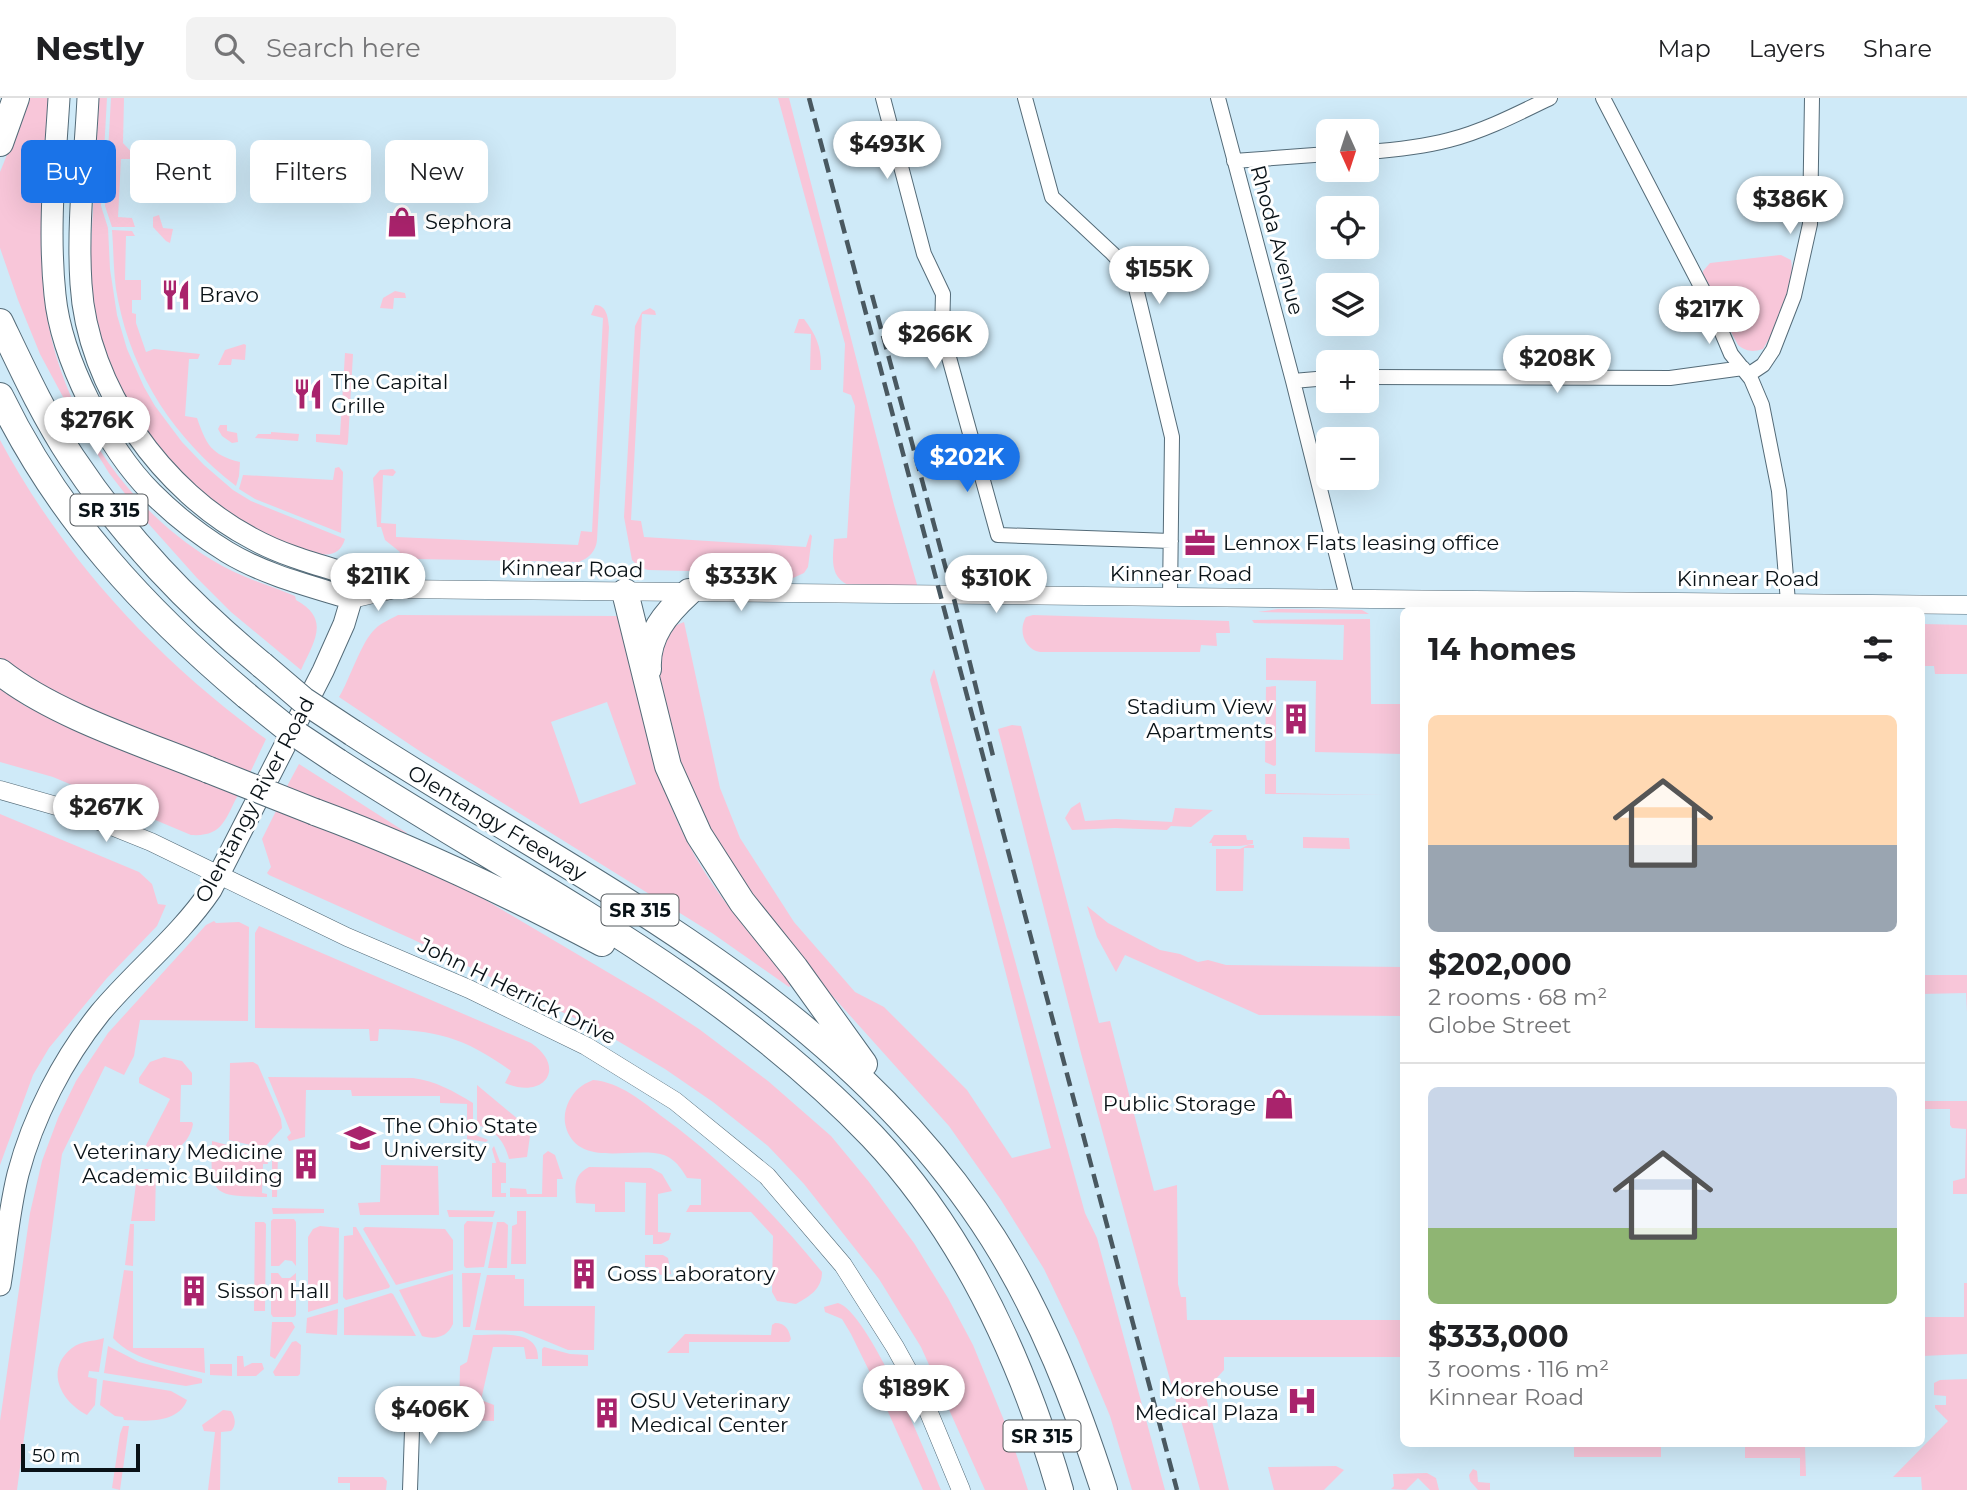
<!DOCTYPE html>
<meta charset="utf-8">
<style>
:root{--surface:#fff;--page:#f2f2f2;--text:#202124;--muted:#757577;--line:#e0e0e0;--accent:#1a73e8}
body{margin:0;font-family:Montserrat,sans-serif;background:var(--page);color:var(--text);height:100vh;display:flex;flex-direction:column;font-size:26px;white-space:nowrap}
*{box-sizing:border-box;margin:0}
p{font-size:23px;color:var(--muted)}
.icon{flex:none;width:38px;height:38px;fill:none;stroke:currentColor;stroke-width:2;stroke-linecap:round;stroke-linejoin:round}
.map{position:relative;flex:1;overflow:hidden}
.sheet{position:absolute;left:1400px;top:509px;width:525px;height:840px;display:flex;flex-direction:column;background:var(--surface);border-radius:10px;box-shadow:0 7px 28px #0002}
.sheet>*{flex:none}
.guide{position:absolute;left:21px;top:42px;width:665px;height:63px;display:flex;gap:14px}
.needle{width:46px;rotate:177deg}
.controls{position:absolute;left:1316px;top:21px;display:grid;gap:14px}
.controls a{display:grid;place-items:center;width:63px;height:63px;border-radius:10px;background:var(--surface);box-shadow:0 7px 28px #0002;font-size:35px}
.scale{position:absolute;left:21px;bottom:18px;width:119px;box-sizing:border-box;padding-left:7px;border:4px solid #091217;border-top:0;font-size:19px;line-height:24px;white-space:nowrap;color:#091217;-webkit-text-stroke:5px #fff;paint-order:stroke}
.price{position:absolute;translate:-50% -60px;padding:0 16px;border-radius:24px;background:#fff;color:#222;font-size:23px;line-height:46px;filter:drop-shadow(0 2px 4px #0008)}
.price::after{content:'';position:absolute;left:50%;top:42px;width:21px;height:16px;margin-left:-10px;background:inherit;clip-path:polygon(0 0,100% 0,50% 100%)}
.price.on{background:var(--accent);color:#fff}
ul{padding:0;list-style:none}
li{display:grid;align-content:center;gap:14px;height:371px;padding:0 28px}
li+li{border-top:2px solid var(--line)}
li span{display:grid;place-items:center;height:217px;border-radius:10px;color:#555}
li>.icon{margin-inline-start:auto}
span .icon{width:126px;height:126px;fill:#fffc;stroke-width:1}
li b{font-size:30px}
h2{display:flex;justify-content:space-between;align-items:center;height:84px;padding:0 28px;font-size:30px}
.tag{padding:0 24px;border-radius:10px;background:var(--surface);box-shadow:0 7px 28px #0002;font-size:24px;line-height:63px}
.tag.on{background:var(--accent);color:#fff}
header{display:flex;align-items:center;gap:42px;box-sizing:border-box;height:98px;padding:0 35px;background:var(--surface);border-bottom:2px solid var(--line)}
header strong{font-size:33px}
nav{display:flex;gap:38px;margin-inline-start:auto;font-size:24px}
.search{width:490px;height:63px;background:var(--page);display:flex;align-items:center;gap:18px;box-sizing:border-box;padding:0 24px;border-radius:10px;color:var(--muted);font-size:26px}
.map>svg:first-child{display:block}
.green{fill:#f8c6d9;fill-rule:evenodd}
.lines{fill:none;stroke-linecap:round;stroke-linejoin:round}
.minor-casing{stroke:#546b78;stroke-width:16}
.tertiary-casing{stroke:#546b78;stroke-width:19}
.secondary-casing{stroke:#546b78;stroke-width:23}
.motorway-casing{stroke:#546b78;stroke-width:28}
.minor{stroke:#fff;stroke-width:14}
.tertiary{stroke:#fff;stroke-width:18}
.secondary{stroke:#fff;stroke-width:21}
.motorway{stroke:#fff;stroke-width:26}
.rail{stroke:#495860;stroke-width:4.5;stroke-dasharray:14 7;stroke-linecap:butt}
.motorway-bridge-casing{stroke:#546b78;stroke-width:28;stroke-linecap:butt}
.motorway-bridge{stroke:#fff;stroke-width:26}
.labels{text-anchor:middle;stroke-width:6;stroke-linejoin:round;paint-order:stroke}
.shield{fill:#fff;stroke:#53595d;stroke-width:2}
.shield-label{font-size:19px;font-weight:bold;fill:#091217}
.poi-label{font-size:21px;fill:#091217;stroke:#fff;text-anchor:start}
.street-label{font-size:21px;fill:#091217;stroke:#fff}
</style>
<header>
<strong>Nestly</strong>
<div class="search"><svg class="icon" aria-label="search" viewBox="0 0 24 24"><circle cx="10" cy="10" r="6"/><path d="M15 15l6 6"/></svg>Search here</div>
<nav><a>Map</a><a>Layers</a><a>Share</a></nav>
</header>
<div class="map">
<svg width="1967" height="1392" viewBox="0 0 1967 1392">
<rect width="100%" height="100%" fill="#cfeaf8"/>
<!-- green -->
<path class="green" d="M30,0H50C47,63 38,134 44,197C55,304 120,406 212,462C237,478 268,487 295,498L296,502C331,521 314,544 301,572L231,514L197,480L147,424L109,375L70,312L40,256L18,202L0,150V74Z
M99,0H107L101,108L108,130L110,171L117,217L127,251L144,289L155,308L182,344L204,367L233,392L251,403L345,441C338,464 318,456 301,450C201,417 111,318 94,212C89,179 91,145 93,112C95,74 97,37 99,0Z
M111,0H124L123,45L134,57L133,61H121L118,119L132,120L135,129H112L105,108Z
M778,0H789L894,407L918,490L848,487C829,478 833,460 834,441L847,440L855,308L851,297L843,294L845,246Z
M159,117L163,130L173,131L170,145L166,143L153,129V119Z
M112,132L132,133L135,138H126L125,182H141V202H132V215L136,216V225L146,254L154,251L200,256L198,261H189L185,318L197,320C206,346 211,357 240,364L239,378L236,388C175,341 133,278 118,202C113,179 114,156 112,132Z
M1781,157L1791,162C1796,184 1776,232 1763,251C1753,254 1747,254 1738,247L1703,181V173L1710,165Z
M395,193L405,195L406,200H394L393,211L380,210L383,200Z
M595,207C607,207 608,220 609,229L597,442C596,453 589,460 579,464L414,461L398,458L400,454L385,442L381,429H377L373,380L380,372L393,371L396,374L393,378L383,377L381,425L396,426V439L578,447L581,433L592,434L603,220L591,217Z
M650,210L655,213L656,217L642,216L631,422L641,423L644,439L806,449L810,436L812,438L808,469L804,475L793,480L725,474L648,472L639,469L632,462L624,419L635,228L642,214Z
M799,221H804C817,238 822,251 821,272H810L811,236L794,235Z
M244,246L246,247L245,262L232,261L231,267H218L225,252Z
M345,255L353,256L348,344L347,347L316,344V336L340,337Z
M220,327H227V333L237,335L238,344L232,345L222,338L218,331Z
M271,334L299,336L298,343L255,340L258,336H271Z
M0,342C64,461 157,562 266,641L249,677C165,642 76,612 0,561Z
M339,369L343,374L341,435L255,401L239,391L243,377L333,382L335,370Z
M1278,511L1362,512L1369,516L1258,514Z
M398,517L617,518L624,526C641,599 652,678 688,745C715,798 755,841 792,886L789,889L712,835L424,656L339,599C350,581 361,544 375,531C381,525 391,521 398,517ZM607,604L636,686L580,706L551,624Z
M1033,517L1229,523L1230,535H1216L1217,548L1201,547L1200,554H1040C1024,551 1018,532 1026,519Z
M1370,521L1371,606H1403V656L1315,654L1316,583L1266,582V560L1343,562L1344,527L1254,525L1252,522Z
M684,524L720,690L740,740L794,824L855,894L884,909L967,992L1012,1060L1051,1050L930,582L934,571L1085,1115L1097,1140L1165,1392H1132L1110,1318L1078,1242L1044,1171L1001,1102L949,1028L785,845L742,792L683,677L653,556L667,531Z
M1922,526L1967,527V576H1935L1934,568H1922Z
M1276,588V667L1274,668L1265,664L1266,589Z
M0,590L25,608L238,697C225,721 223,739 191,737L53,679L0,664Z
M1012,627L1021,628L1099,925L1110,923L1154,1093L1177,1087L1178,1186L1181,1199H1186L1187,1222H1403V1259H1224V1272L1214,1283L1203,1287L1229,1392H1200L1081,955L998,631Z
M299,666L407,735L404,741L285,692Z
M1265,676H1276V695L1383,697L1265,696Z
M1080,704L1085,723L1116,721L1172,724L1175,710L1213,712L1191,729L1171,728L1167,732L1115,730L1072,732L1065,720L1071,710Z
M276,713L445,778L653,901L699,931L768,983L831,1038L869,1084L914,1145L948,1200L973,1247L1010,1337L1028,1392H985L921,1249L879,1181L804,1086L768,1048L713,1004L665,971L601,933L412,841L269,777L267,775L271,769L262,741Z
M0,716L139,774L152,786L158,806L166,807L157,828L107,880L49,950L33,977L0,1067Z
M1214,737H1246L1247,742H1253V746L1240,748H1212V745H1209Z
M1303,739L1349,740L1350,751L1303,750Z
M1248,747H1254V750H1244L1243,793H1216V751H1240Z
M1087,808L1108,825L1160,852L1180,856L1198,864L1208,862L1226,867L1403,869V918L1259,917L1125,857L1116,874L1097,839Z
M214,823L216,825L239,824L249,829L248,923L140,922L134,958L124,977L105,968L62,1056L17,1392H0V1323L30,1115L42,1063L58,1020L76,983L108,935L206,827Z
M259,828L531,945C567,969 545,1002 505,985L511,973C464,939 436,932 379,931L378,943H370L369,931L255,930V835Z
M1922,877H1967V914L1966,895L1922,896Z
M164,959L182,963L192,975V987H181L180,1024H192L193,1026C188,1052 166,1060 143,1053L170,1001L139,985V980L150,964Z
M230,965L253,964L258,967L281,1021L282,1030L264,1050L229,1042Z
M268,979L413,980C436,983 453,993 473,1005V1036L488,1042L486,1044L467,1041V1006L440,1005V998H352L351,992H306L305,1039L289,1043L287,1039L291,1035Z
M593,982C620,984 643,1004 664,1020C724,1064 775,1116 822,1174C822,1191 810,1198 796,1206L777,1203L772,1194L773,1138L751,1114H686L690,1107H701V1081L687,1080C681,1070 675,1061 664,1057C635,1048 584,1069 568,1035C563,1024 564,1013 569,1003C575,992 581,987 593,982Z
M477,987L525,1027L530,1038L527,1059L509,1061C504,1042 495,1032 477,1027Z
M1922,1003H1967V1096H1953V1083L1965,1080L1966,1031L1952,1030L1950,1027V1011H1922Z
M212,1043L266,1057L268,1066H263L262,1095L267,1096V1099C212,1098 210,1098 212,1043Z
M277,1046L280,1049L278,1055L277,1099H272V1056Z
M494,1048L500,1064L506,1065V1085H501V1095H506V1099H492V1065H496L492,1051Z
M548,1053L555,1057L563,1081H557V1099H510V1090L526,1091L527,1096H542L543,1057Z
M381,1067L438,1068L439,1117H360L358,1105L380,1104Z
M589,1069L651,1070L662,1076L672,1093L658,1096V1134L671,1135L669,1142L661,1146H653V1137H645L646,1085L625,1084V1114H595V1106L576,1105C575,1089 573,1077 589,1069Z
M138,1071H156L155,1123H131Z
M272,1110L324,1111V1115L273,1116Z
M447,1112L495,1113L493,1119H449Z
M517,1113H526V1166H511L512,1128L517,1126Z
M273,1121H294L296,1124V1168L292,1163L285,1162L279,1168H271V1123Z
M467,1123L493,1124L484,1169L466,1170L464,1168V1127Z
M255,1124H264L266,1126L265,1213H254Z
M497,1124H504L508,1127L507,1170H488Z
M130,1126H134L133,1168L125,1167Z
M320,1128L339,1130L338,1205L308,1214V1139L313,1131Z
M353,1129H356L390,1188L389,1190L346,1202L343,1199L344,1138L353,1137Z
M365,1129L445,1131L453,1142V1172L396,1187L363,1131Z
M645,1157H663L668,1160L671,1176L660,1177L656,1169H645Z
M124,1172L133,1173V1250H204L205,1275C175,1268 134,1264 113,1240Z
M271,1175H278L282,1180H290L296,1175V1217L294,1219H273L271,1216Z
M462,1175H481L470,1229H463Z
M453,1176V1226C447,1239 436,1242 422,1238L399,1192Z
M487,1177H515V1181H524V1208H595L594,1252H568L522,1233L475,1232Z
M1964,1185H1967V1256L1922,1258V1219H1964Z
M391,1195L393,1196L416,1238L344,1237V1210Z
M838,1205C868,1213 928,1359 941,1392H923L876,1287L851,1236L842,1221L825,1214L824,1209Z
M338,1211L337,1237L306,1235L307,1220Z
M272,1224H292L295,1229L275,1261L270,1258Z
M775,1225C786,1225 789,1232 791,1241L789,1244H689V1255H667L685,1236L771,1237L772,1227Z
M473,1237C496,1238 539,1229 538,1261H526L524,1249H493L481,1302L494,1307V1323L459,1322L460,1268L467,1264Z
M104,1240L99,1274L89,1273L88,1279L97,1281L95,1307L87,1317C61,1304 44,1272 72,1250C82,1242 93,1244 104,1240Z
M296,1243L301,1247L300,1276L298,1278H275L273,1274L292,1244Z
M108,1248L139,1264L202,1281V1285L186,1288L104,1275Z
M544,1249L570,1256L588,1257V1268H542V1251Z
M237,1258H243L244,1269L252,1265H262L264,1271L256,1278H237Z
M210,1266H232V1278L210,1277Z
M1967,1281V1392H1922L1921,1379H1893L1948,1323L1935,1310V1307H1946V1298L1934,1297V1285L1940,1282Z
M103,1282L171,1293L187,1302C178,1326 145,1323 124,1322L123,1319L115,1318L100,1307Z
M223,1312L231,1313C235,1319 237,1327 231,1333L221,1334L220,1392H208L215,1334L204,1333L202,1327Z
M123,1328H129L120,1392L112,1390L120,1336Z
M1574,1346H1655L1661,1348V1359H1574Z
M1676,1346H1737V1349H1672Z
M1745,1347H1805L1806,1378H1800V1360H1745Z
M1336,1368L1344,1372L1324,1392H1274L1268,1369Z
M1473,1371L1477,1373L1478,1384L1490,1385V1392H1478L1470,1383L1469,1377Z
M1427,1375L1436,1380L1439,1392H1430L1418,1380L1406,1392L1391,1391L1394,1388L1393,1376Z
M338,1379H383L387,1383L386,1392H350V1385H338Z"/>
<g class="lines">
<!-- minor casing -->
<g class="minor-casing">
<path id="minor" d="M883,0L924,156L943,196L942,234L998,437L1171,443
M1025,0L1052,99L1112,155L1127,171L1135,186L1172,339L1170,499
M1218,0L1293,283L1347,499
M1603,0L1708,202L1731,256L1751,281L1762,307L1779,393L1788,504
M1367,54C1394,52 1422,49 1449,42C1484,33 1517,16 1550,0
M1234,63L1328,56
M1748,277L1763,267L1773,252L1794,198L1810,126L1812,0
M1367,279L1670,280L1743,270
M1293,283L1328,280
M410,1392L413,1303"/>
</g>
<!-- tertiary casing -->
<g class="tertiary-casing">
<path id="tertiary" d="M352,501L395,491L1967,507
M0,692L74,713L151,744L347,839L469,891L586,948L675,1003L767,1078L843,1167L895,1249L922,1298L961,1392"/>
</g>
<!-- secondary casing -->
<g class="secondary-casing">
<path id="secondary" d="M59,0C55,65 48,131 55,197C61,260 107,350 152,395C174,417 201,438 227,454C265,477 310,488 352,501
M0,1187C6,1150 9,1112 18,1076C33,1019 63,961 100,915C135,873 180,838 211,792L323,573L344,526L358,479C323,468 286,459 253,441C163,394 87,290 81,186C77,125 85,61 88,0"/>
</g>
<!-- motorway casing -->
<g class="motorway-casing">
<path id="motorway" d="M0,45L16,0
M0,224C22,270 44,318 72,360C126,441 187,505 262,567
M0,298C59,420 145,512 247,598
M625,494L668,668L699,737L742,804L795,870L864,966
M648,571C646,538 666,515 689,494
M0,574C54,617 145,646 209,672
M353,635C582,784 841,900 993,1140C1042,1218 1076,1305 1104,1392
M338,664C521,782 720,879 872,1038C965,1136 1023,1264 1060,1392
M315,714C413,750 509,796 602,845"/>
</g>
<!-- minor -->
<use href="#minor" class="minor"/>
<!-- tertiary -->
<use href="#tertiary" class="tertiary"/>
<!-- secondary -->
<use href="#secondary" class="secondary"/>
<!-- motorway -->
<use href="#motorway" class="motorway"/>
<!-- rail -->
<path class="rail" d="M809,0L1177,1392
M872,197L953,497L993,658"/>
<!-- motorway-bridge casing -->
<g class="motorway-bridge-casing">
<path id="motorway-bridge" d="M262,567L303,602L353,635
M247,598L284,628L338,664
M209,672L315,714"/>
</g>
<!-- motorway-bridge -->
<use href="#motorway-bridge" class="motorway-bridge"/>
</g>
<!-- icons -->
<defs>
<g id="shop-bare" transform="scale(2.415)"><path d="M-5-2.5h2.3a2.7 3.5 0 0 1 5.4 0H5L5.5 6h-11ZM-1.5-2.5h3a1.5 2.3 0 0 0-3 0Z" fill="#a9236c" stroke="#fff" stroke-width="2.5" paint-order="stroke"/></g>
<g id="restaurant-bare" transform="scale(2.415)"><path d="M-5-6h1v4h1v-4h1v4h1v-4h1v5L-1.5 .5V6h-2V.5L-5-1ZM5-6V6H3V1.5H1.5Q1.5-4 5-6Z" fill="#a9236c" stroke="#fff" stroke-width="2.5" paint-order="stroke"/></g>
<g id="office-bare" transform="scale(2.415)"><path d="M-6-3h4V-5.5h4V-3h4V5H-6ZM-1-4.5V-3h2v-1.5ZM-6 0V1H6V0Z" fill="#a9236c" stroke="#fff" stroke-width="2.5" paint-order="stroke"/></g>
<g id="building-bare" transform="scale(2.415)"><path d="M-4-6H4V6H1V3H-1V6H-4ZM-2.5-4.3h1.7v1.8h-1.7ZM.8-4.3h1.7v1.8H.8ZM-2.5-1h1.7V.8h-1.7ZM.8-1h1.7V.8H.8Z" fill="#a9236c" stroke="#fff" stroke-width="2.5" paint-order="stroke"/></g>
<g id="university-bare" transform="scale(2.415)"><path d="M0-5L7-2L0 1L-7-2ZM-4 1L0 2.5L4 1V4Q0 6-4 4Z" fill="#a9236c" stroke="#fff" stroke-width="2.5" paint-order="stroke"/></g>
<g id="hospital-bare" transform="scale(2.415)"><path d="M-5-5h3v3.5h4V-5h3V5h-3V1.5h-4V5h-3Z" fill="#a9236c" stroke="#fff" stroke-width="2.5" paint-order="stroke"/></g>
</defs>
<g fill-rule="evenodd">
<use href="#shop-bare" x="402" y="124"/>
<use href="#restaurant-bare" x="176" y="197"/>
<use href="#restaurant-bare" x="308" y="296"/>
<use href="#office-bare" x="1200" y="445"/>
<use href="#building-bare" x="1296" y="621"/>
<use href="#shop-bare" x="1279" y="1006"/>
<use href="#university-bare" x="360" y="1040"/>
<use href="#building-bare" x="306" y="1066"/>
<use href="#building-bare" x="584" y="1176"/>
<use href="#building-bare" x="194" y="1193"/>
<use href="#hospital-bare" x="1302" y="1303"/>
<use href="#building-bare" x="607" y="1315"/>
</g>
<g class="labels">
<!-- shield labels -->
<g class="shield">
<rect x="70.5" y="396.5" width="77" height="31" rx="5"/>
<rect x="601.5" y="796.5" width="77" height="31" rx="5"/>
<rect x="1003.5" y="1322.5" width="77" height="31" rx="5"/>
</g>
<g class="shield-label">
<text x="109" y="419">SR 315</text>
<text x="640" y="819">SR 315</text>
<text x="1042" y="1345">SR 315</text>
</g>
<!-- poi labels -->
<g class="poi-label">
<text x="425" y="131">Sephora</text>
<text x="199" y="204">Bravo</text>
<text x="331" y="291">The Capital<tspan x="331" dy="24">Grille</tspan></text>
<text x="1223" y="452">Lennox Flats leasing office</text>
<text x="1273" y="616" text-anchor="end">Stadium View<tspan x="1273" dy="24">Apartments</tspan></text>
<text x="1256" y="1013" text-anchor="end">Public Storage</text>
<text x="383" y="1035">The Ohio State<tspan x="383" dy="24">University</tspan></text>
<text x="283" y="1061" text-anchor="end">Veterinary Medicine<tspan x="283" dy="24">Academic Building</tspan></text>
<text x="607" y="1183">Goss Laboratory</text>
<text x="217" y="1200">Sisson Hall</text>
<text x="1279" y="1298" text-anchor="end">Morehouse<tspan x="1279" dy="24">Medical Plaza</tspan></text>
<text x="630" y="1310">OSU Veterinary<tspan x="630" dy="24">Medical Center</tspan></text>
</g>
<!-- street labels -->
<g class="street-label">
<text transform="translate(1277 142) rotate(75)" y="7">Rhoda Avenue</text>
<text transform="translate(572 471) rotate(1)" y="7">Kinnear Road</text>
<text x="1181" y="483">Kinnear Road</text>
<text x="1748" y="488">Kinnear Road</text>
<text transform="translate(255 702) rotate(-62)" y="7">Olentangy River Road</text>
<text transform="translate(497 725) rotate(31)" y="7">Olentangy Freeway</text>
<text transform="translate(517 893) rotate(26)" y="7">John H Herrick Drive</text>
</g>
</g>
</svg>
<div class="controls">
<a><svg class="needle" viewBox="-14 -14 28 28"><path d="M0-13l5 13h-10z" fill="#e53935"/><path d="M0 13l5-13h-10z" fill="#757577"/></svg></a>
<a><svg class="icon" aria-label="locate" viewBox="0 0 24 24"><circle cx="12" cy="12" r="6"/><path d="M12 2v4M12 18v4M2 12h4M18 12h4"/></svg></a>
<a><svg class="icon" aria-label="layers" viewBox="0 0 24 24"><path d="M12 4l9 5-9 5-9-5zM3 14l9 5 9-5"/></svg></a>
<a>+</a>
<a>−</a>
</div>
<div class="scale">50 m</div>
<b class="price" style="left:887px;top:83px">$493K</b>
<b class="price" style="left:1790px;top:138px">$386K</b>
<b class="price" style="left:1159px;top:208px">$155K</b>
<b class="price" style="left:1709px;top:248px">$217K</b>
<b class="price" style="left:935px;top:273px">$266K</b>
<b class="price" style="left:1557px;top:297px">$208K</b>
<b class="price" style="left:97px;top:359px">$276K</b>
<b class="price on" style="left:967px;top:396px">$202K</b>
<b class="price" style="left:378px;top:515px">$211K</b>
<b class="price" style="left:741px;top:515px">$333K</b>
<b class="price" style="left:996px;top:517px">$310K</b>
<b class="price" style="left:106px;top:746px">$267K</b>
<b class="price" style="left:914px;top:1327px">$189K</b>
<b class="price" style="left:430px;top:1348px">$406K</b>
<div class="guide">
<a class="tag on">Buy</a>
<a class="tag">Rent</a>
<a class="tag">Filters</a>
<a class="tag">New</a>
</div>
<section class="sheet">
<h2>14 homes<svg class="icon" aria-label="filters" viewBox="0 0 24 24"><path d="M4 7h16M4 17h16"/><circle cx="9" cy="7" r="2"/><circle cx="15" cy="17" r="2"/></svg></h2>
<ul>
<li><span style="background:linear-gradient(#ffd9b3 60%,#9aa5b1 0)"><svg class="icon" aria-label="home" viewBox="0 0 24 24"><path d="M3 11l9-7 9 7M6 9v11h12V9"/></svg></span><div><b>$202,000</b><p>2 rooms · 68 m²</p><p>Globe Street</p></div></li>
<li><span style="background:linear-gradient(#c9d6e8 65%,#8fb573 0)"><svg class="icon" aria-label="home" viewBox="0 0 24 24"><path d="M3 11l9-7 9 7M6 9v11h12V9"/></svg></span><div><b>$333,000</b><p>3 rooms · 116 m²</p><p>Kinnear Road</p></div></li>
</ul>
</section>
</div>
